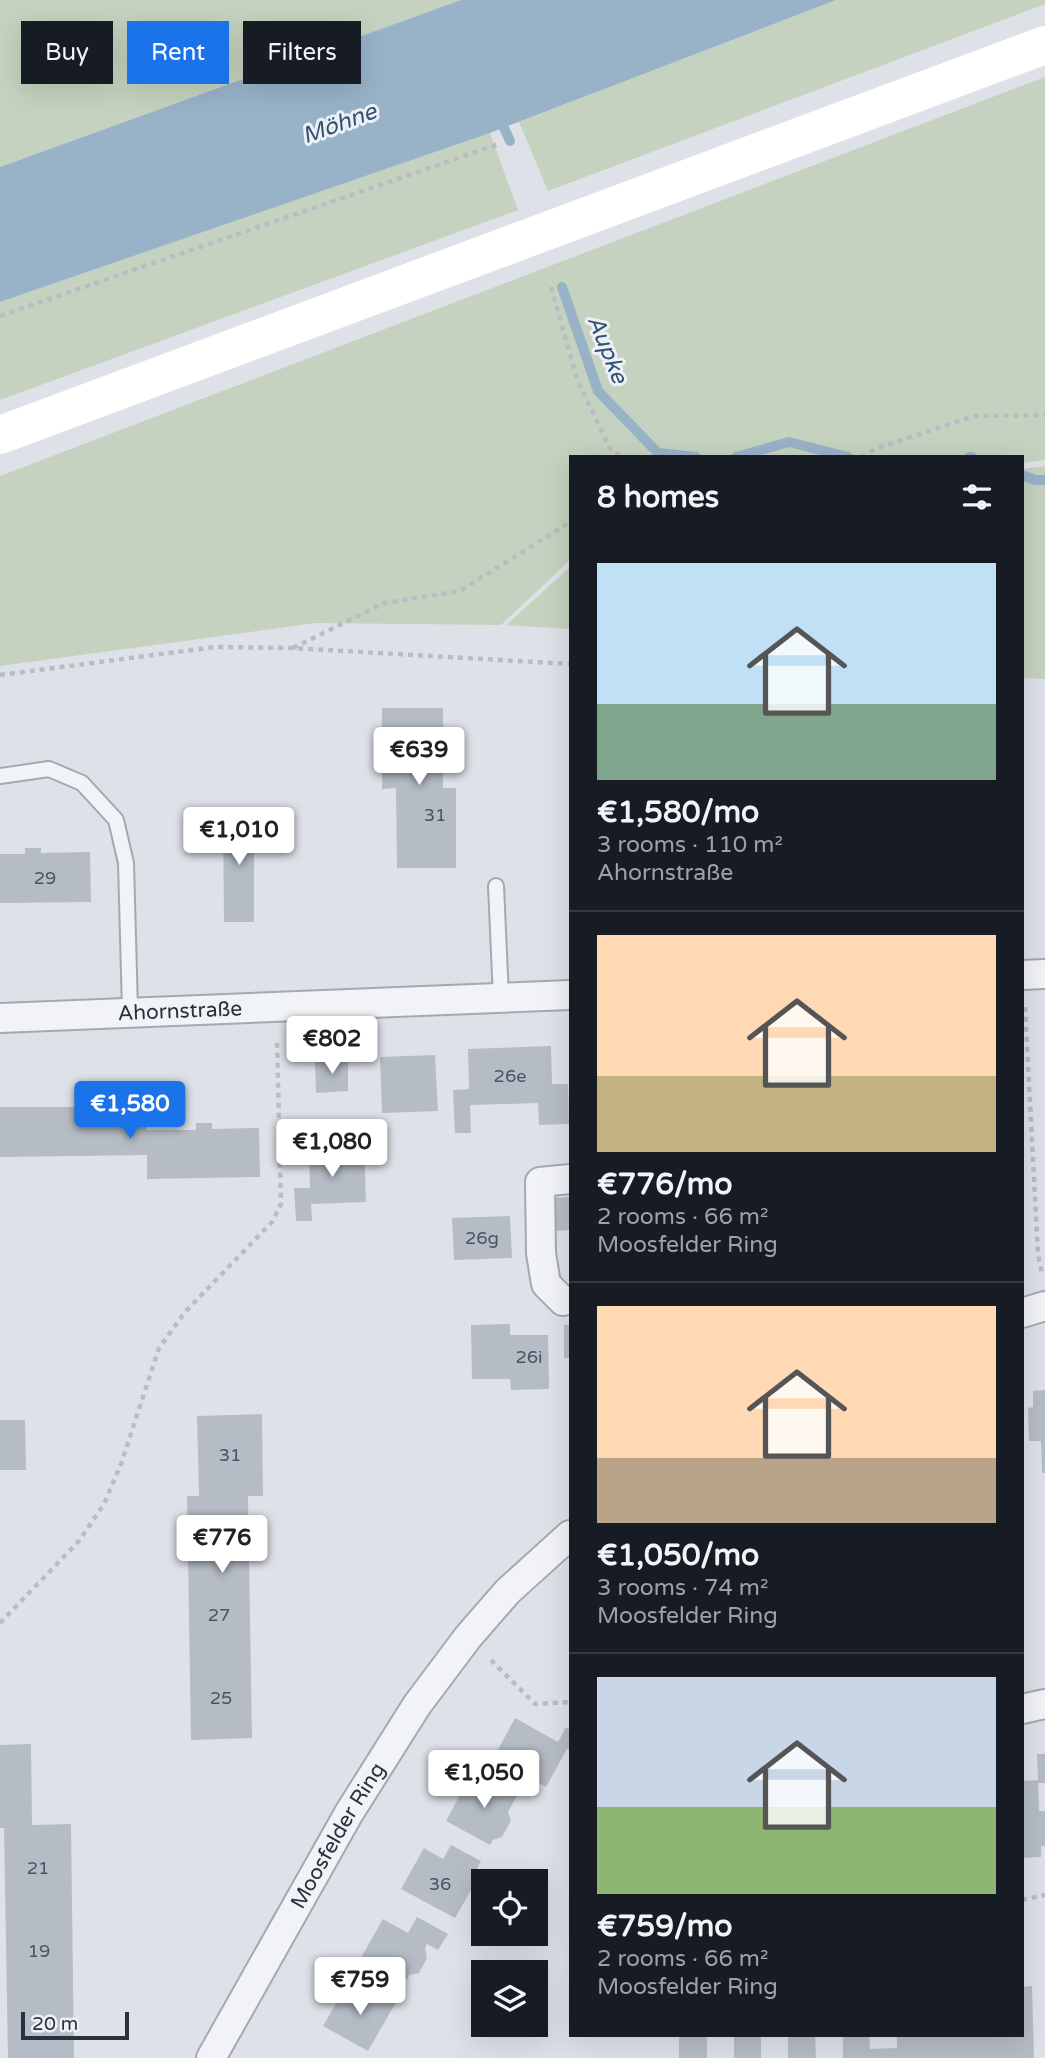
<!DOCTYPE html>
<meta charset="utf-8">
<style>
:root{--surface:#171b24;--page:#242831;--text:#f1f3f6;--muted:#9ea1a6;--line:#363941;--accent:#1a73e8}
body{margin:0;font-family:"Varela Round",sans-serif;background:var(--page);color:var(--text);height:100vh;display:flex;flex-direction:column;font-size:26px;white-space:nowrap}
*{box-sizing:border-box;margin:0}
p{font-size:23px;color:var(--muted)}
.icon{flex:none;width:38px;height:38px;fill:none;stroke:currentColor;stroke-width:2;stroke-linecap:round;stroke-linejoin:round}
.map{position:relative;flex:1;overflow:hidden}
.side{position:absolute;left:569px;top:455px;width:455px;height:1582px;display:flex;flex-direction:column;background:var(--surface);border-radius:0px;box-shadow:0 7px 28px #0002}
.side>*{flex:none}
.banner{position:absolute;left:21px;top:21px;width:443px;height:63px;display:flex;gap:14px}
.buttons{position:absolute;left:471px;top:1869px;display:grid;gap:14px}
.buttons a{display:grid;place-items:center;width:77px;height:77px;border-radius:0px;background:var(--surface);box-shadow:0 7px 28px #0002;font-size:35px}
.scale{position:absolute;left:21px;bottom:18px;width:108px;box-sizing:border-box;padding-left:7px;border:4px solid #27313f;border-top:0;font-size:19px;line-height:24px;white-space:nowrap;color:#27313f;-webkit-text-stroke:5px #edf1f5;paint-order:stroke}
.price{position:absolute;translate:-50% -60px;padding:0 16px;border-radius:7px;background:#fff;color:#222;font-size:23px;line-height:46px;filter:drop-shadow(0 2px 4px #0008)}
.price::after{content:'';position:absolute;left:50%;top:42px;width:21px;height:16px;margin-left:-10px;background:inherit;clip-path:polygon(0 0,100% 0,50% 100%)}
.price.current{background:var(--accent);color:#fff}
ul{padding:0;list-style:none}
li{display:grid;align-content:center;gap:14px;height:371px;padding:0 28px}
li+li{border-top:2px solid var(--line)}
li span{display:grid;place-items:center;height:217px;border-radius:0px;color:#555}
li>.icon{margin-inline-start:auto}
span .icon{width:126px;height:126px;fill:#fffc;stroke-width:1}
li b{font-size:30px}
h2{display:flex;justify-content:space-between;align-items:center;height:84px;padding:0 28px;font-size:30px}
.pill{padding:0 24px;border-radius:0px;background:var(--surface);box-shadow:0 7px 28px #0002;font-size:24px;line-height:63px}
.pill.current{background:var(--accent);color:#fff}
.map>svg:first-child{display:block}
.green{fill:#c5d2bf}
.water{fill:#98b2c8}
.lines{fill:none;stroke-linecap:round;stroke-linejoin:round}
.stream{stroke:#98b2c8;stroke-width:10}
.building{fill:#b5bcc5}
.service-casing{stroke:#a3a9b2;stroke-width:18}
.minor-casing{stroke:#a3a9b2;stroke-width:32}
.path{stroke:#b8bdc3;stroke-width:4.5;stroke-dasharray:5 5;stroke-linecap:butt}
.service{stroke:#f1f3f6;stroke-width:14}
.minor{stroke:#f1f3f6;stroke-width:28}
.secondary{stroke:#fff;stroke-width:38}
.labels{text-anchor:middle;stroke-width:6;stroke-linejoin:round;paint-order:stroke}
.number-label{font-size:18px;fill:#4a5460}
.street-label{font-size:21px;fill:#27313f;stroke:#edf1f5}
.water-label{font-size:23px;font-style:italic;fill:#315273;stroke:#edf1f5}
</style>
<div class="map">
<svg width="1045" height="2058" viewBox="0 0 1045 2058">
<rect width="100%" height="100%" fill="#dee2e8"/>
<!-- green -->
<path class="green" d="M0,0H461L0,167Z
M836,0H1045V4L548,191L519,122Z
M1045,77V460L1022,463V457H570V560L501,625L316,623L0,666V476Z
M490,133L518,210L0,400V302Z
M1045,466V679L1022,678V469Z
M570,567V629L506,625Z"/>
<!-- water -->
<path class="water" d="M461,0H836L490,133L0,302V167Z"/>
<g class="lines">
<!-- stream -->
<path class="stream" d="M498,115L510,141
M562,287L598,391L658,453L696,457
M736,457L789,442L848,457
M969,457H972
M1022,475L1035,480H1045"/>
</g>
<!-- building -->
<path class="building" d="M382,708H443V788H456V868H397L396,788L382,789Z
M254,813V922H224L223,814Z
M25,848H41V853L90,852L91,902L0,903V854H25Z
M551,1046L552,1084H568L569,1124L539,1125L538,1103L470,1105L471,1133H455L453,1090L469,1089L468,1049Z
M435,1055L438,1111L382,1113L380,1057Z
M348,1059V1091L316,1093L315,1060Z
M96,1102V1106L146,1105V1130H196V1123H212V1129L259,1128L260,1177L147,1179V1155L0,1157V1107H80V1103Z
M364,1145L366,1202L311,1204L312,1221H296L294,1188H310L309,1148Z
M570,1197V1230L555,1231L554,1198Z
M510,1216L512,1258L454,1260L452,1218Z
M510,1324V1335H548L549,1389L511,1390L510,1379H472L471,1325Z
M564,1325H570V1358H564Z
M1045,1390V1473H1042L1041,1441H1029L1028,1408L1033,1407V1391Z
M262,1414L263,1496H248L252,1738L191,1740L187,1496H199L197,1416Z
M0,1420H25L26,1470H0Z
M515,1718L558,1742L566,1727L570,1730V1750L567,1749L546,1787L493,1759Z
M31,1744L32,1825L71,1824L74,2058H8L4,1828H0V1745Z
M1037,1754H1045V1783H1038L1039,1811H1045V1846H1041V1857L1022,1858V1781L1038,1780Z
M491,1777L519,1792L508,1812L511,1821L502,1837L493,1840L490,1845L446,1821L467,1782L483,1791Z
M451,1845L481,1861L474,1875L478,1878L455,1918L401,1889L424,1848L443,1859Z
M417,1917L448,1934L438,1950L427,1944L425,1948L427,1958L419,1973L409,1975L407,1980L362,1956L383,1919L408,1933Z
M346,1986L377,2003L385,1989L399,1997L368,2051L323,2026Z
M1032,1986L1034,2058H843V2035H869L870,2049L897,2048V2035H1022V1987Z
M679,2035H707V2058H679Z
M734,2035H761V2058H734Z
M788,2035H815L816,2058H788Z"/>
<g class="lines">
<!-- service casing -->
<g class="service-casing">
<path id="service" d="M0,776L49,769L82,783L116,820L126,863L130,1011
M496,886L501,998"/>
</g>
<!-- minor casing -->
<g class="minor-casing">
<g id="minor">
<path d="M1022,975L1045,974"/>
<path id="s1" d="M0,1018L570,995"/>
<path d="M563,1301L546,1284L541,1253L540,1182L570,1179"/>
<path d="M1022,1313L1045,1306"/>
<path d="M1022,1709L1045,1704"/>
<path id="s2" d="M211,2058L349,1813L417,1705L468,1637L508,1591L570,1535"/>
</g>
</g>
<!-- path -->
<path class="path" d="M551,287L577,379L611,451L623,457
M0,316L499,144
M861,457L875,449L974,416L1045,415
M293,648L384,603L460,591L570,522
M0,675L215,647L292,648L570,664
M1025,1007L1038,1254L1042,1274
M0,1623L79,1541L104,1504L121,1464L159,1348L185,1312L272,1222L281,1204L277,1040
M491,1660L535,1704L570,1702
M1022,1900L1045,1895"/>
<!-- service -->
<use href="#service" class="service"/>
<!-- minor -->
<use href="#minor" class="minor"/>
<!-- secondary -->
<path class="secondary" d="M0,435L1045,45"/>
</g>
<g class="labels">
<!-- number labels -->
<g class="number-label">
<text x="435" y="821">31</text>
<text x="45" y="884">29</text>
<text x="510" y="1082">26e</text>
<text x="482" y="1244">26g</text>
<text x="529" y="1363">26i</text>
<text x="230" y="1461">31</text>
<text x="219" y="1621">27</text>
<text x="221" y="1704">25</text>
<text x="38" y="1874">21</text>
<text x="440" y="1890">36</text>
<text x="39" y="1957">19</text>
</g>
<!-- street labels -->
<g class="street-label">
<text dy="7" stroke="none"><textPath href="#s1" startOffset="180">Ahornstraße</textPath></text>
<text dy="7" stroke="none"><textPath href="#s2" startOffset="256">Moosfelder Ring</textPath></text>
</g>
<!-- water labels -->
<g class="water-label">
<text transform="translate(339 123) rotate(-20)" y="8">Möhne</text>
<text transform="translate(608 349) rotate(68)" y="8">Aupke</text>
</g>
</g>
</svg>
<div class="buttons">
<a><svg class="icon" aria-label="locate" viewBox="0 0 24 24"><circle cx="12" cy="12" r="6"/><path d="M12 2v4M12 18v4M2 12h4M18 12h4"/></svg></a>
<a><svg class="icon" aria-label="layers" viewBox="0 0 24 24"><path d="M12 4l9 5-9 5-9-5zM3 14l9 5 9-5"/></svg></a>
</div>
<div class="scale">20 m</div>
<b class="price" style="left:419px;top:787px">€639</b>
<b class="price" style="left:239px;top:867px">€1,010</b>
<b class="price" style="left:332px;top:1076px">€802</b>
<b class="price current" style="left:130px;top:1141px">€1,580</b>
<b class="price" style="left:332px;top:1179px">€1,080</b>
<b class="price" style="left:222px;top:1575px">€776</b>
<b class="price" style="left:484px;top:1810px">€1,050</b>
<b class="price" style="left:360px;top:2017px">€759</b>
<div class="banner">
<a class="pill">Buy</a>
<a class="pill current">Rent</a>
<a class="pill">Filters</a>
</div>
<section class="side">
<h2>8 homes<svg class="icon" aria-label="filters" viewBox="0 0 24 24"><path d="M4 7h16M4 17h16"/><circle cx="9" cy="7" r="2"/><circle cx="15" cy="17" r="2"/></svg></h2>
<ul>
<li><span style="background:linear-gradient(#bfe0f5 65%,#7fa58c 0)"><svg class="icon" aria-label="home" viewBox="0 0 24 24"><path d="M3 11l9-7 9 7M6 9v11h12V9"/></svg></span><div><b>€1,580/mo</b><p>3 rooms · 110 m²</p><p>Ahornstraße</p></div></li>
<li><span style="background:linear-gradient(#ffd9b3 65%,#c2b280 0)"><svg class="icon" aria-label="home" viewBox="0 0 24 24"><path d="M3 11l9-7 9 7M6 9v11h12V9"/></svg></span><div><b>€776/mo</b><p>2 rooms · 66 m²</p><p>Moosfelder Ring</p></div></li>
<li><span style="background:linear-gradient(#ffd9b3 70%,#b9a48a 0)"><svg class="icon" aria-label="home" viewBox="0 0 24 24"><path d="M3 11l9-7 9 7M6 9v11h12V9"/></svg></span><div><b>€1,050/mo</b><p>3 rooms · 74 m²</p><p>Moosfelder Ring</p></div></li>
<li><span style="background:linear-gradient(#c9d6e8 60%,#8fb573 0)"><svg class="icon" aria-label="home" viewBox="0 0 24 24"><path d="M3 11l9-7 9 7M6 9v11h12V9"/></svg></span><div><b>€759/mo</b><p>2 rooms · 66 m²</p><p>Moosfelder Ring</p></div></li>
</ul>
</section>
</div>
